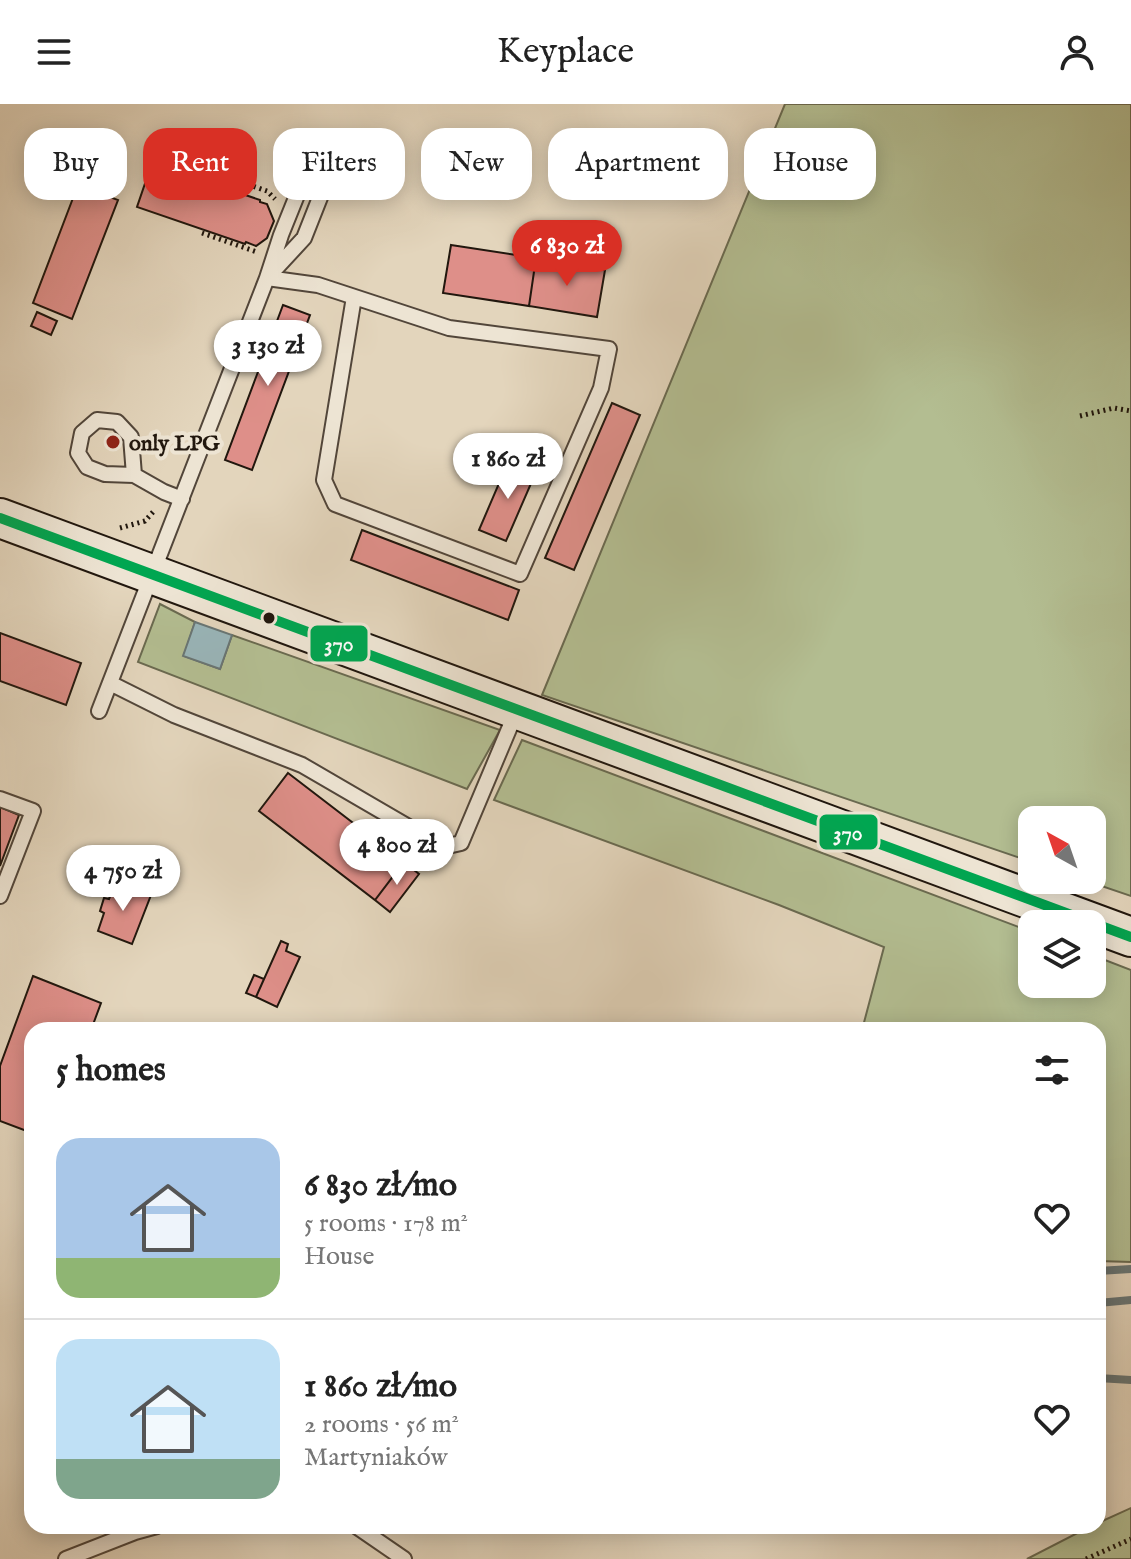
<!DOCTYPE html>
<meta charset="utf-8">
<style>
:root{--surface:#fff;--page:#f6f6f6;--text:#222;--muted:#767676;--line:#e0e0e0;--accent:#d93025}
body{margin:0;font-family:"IM FELL English",serif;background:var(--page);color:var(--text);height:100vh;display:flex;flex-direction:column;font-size:30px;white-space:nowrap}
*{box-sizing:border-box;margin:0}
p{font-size:26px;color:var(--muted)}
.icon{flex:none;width:44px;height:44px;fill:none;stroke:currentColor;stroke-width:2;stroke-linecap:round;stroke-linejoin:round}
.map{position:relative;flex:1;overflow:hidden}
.drawer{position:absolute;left:24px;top:918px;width:1082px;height:512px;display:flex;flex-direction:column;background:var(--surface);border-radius:24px;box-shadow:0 4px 20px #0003}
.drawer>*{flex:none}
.hud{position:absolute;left:24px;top:24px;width:1084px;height:72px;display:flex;gap:16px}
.needle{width:52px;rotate:320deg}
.controls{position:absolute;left:1018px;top:702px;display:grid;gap:16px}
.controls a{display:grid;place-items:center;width:88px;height:88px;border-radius:16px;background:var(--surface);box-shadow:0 4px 20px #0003;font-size:40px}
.price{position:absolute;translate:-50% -68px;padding:0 18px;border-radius:28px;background:#fff;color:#222;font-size:26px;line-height:52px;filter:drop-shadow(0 2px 4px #0008)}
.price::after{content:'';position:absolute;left:50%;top:48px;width:24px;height:18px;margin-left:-12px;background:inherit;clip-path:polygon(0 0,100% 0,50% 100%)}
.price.selected{background:var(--accent);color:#fff}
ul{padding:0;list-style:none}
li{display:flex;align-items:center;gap:24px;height:200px;padding:0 32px}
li+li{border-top:2px solid var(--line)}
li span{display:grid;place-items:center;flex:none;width:224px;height:160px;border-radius:24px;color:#555}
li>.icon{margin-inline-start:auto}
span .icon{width:96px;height:96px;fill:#fffc;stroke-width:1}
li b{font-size:34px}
h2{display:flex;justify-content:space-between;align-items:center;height:96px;padding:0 32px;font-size:34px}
.tag{padding:0 28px;border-radius:24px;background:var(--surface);box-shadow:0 4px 20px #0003;font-size:28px;line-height:72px}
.tag.selected{background:var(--accent);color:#fff}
header{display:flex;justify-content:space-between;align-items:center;height:104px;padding:0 32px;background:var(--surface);font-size:36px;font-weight:600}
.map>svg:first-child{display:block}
.green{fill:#b3bd91;stroke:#6a6a50;stroke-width:2}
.water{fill:#99b6ba;stroke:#697675;stroke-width:2}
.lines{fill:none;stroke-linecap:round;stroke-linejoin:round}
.stream{stroke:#697675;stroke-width:8}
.building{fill:#de8f89;stroke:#21170e;stroke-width:2}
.lane-casing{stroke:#52463a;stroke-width:18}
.secondary-casing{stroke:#21170e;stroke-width:42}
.path{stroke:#21170e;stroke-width:5;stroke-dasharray:2 4;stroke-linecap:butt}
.lane{stroke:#ede4d3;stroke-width:14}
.secondary{stroke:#ede4d3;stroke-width:38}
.bus-1-casing{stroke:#ede4d3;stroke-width:16}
.bus-1{stroke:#00a651;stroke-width:10}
.poi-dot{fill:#8f2418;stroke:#ede4d3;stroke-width:3}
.bus-dot{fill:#21170e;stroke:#ede4d3;stroke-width:3}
.labels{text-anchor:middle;stroke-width:8;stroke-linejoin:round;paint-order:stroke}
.poi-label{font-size:22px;font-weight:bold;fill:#21170e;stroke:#ede4d3;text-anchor:start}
.line-badge{stroke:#ede4d3;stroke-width:3}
.badge-label{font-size:22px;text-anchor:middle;font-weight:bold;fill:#fff}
</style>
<header><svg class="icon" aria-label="menu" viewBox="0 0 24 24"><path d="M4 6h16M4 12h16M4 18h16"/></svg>Keyplace<svg class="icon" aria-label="person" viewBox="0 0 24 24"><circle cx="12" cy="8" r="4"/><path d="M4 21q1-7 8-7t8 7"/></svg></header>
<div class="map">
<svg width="1131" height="1455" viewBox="0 0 1131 1455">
<rect width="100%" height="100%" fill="#e3d5bc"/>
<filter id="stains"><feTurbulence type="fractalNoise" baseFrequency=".0025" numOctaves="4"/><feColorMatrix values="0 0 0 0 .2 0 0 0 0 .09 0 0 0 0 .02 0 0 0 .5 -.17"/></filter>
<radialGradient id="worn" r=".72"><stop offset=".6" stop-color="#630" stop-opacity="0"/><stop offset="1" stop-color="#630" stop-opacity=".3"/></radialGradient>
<!-- green -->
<path class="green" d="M785,0H1131V792L1084,776H1092V716H1032V758L542,591Z
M160,500L195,518L184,552L220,565L232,531L500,626L467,685L138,558Z
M522,636L1032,828V880H1092V851L1131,866V1158L1098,1157V926H862L884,843L779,801L494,696Z
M1131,1404V1455H1027L1091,1422H1098V1419Z"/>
<!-- water -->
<path class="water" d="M195,518L232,531L220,565L183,552Z"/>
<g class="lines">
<!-- stream -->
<path class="stream" d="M1098,1167L1131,1165
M1098,1199L1131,1196
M1098,1274L1131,1276"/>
</g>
<!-- building -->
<path class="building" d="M152,59L260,96V98L267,100L274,117L267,134L256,142L246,138L245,140L137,103Z
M78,81L118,96L72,215L33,199Z
M451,141L536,154L529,202L443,189Z
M536,154L605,166L597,213L529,202Z
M283,201L310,211L252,366L225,356Z
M37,208L57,217L51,231L31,222Z
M612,299L640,311L574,466L545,454Z
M509,356L536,368L506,437L479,426Z
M362,426L519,486L508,516L351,456Z
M0,529L81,559L66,601L0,577Z
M288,669L404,758L375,796L259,707Z
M0,703L19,711L0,762Z
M404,758L419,770L390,808L375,796Z
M116,778L151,791L132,840L98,827L104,809L100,807L104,794L109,795Z
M281,837L288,840L286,847L300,853L277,903L256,893Z
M254,871L264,875L256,893L246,889Z
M33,872L101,899L91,926H32V1029L0,1017V962Z"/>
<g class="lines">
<!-- lane casing -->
<g class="lane-casing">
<path id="lane" d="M316,44L281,131L267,174L318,181L449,224L609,245L601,284L520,470L335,400L324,376L354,193
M134,371L131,333L117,318L97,316L82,329L78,349L87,363L105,370L134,371L164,388L182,395
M110,579L174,611L302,661L443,743L461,739L517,606
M99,607L267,174L304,134L334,58
M0,695L33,707L0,792
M356,1422L404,1455
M66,1455L135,1428L157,1422"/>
</g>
<!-- secondary casing -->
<g class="secondary-casing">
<path id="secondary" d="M0,414L1131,833"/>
</g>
<!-- path -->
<path class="path" d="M180,57L267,87L275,95
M202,129L257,148
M1080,312L1114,304L1131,307
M120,424L145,417L153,408
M1086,1455L1131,1435"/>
<!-- lane -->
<use href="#lane" class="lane"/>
<!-- secondary -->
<use href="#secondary" class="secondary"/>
<!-- bus-1 casing -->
<g class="bus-1-casing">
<path id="bus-1" d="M0,414L1131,833"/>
</g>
<!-- bus-1 -->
<use href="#bus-1" class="bus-1"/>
</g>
<!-- markers -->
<circle class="poi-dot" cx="113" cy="338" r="8"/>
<circle class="bus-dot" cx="269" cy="514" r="7"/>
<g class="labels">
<!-- poi labels -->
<g class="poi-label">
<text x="129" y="346">only LPG</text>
</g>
</g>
<g class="line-badge">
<rect x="309" y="520" width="60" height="39" rx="8" fill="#00a651"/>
<rect x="818" y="709" width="61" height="38" rx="8" fill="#00a651"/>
</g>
<g class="badge-label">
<text x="339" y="547">370</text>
<text x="848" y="736">370</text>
</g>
<rect width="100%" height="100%" filter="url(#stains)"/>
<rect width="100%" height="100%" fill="url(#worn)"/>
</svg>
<div class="controls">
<a><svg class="needle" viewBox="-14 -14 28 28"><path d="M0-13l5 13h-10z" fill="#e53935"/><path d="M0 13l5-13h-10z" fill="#767676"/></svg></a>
<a><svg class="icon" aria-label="layers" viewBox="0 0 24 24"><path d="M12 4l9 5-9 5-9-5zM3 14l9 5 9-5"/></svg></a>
</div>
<b class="price selected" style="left:567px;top:184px">6 830 zł</b>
<b class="price" style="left:268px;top:284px">3 130 zł</b>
<b class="price" style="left:508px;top:397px">1 860 zł</b>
<b class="price" style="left:397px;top:783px">4 800 zł</b>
<b class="price" style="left:123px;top:809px">4 750 zł</b>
<div class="hud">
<a class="tag">Buy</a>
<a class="tag selected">Rent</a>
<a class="tag">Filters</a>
<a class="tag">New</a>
<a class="tag">Apartment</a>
<a class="tag">House</a>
</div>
<section class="drawer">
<h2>5 homes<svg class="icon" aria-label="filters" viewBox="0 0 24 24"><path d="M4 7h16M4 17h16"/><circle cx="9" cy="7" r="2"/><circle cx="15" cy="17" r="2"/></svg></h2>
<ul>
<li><span style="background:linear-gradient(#a9c7e8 75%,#8fb573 0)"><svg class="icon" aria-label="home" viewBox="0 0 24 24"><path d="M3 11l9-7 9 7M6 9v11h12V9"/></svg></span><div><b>6 830 zł/mo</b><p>5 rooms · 178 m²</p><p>House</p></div><svg class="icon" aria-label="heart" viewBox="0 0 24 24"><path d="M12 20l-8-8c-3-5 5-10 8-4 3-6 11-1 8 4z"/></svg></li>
<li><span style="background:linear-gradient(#bfe0f5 75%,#7fa58c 0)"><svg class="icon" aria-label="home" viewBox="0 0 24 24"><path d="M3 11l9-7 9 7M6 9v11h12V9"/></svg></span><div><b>1 860 zł/mo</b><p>2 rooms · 56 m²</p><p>Martyniaków</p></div><svg class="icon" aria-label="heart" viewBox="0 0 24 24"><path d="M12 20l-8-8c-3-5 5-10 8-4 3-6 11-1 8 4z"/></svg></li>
</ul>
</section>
</div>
